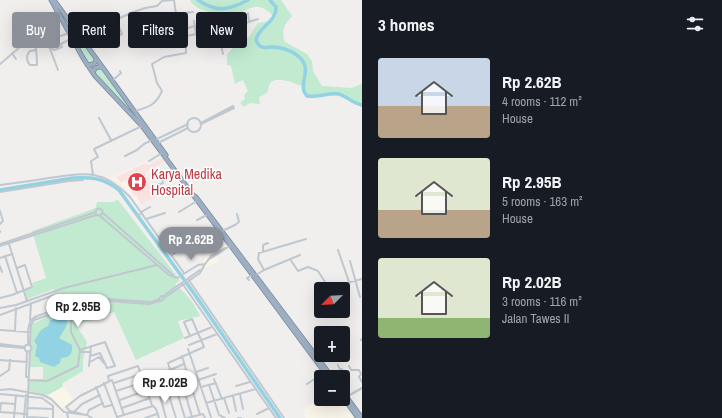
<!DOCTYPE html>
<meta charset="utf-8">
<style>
:root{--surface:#171b24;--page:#242831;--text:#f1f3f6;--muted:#9ea1a6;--accent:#8c9099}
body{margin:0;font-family:"Archivo Narrow",sans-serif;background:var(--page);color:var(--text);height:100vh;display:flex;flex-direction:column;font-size:15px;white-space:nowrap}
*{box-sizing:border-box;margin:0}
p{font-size:13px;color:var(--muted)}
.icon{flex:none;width:22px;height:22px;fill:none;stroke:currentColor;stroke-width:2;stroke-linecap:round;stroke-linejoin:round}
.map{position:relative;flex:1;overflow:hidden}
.details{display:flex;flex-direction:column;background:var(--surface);width:360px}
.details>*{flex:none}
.guide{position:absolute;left:12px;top:12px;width:290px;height:36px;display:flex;gap:8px}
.needle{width:26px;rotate:246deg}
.buttons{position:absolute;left:314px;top:282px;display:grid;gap:8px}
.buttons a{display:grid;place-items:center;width:36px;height:36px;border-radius:4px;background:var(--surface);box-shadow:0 4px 16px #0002;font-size:20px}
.price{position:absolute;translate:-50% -34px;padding:0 9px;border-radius:14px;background:#fff;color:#222;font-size:13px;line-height:26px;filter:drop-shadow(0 1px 2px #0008)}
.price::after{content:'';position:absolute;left:50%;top:24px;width:12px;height:9px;margin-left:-6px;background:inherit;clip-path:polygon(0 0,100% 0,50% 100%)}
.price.on{background:var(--accent);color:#fff}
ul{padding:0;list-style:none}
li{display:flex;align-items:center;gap:12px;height:100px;padding:0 16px}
li span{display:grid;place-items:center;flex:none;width:112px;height:80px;border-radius:4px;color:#555}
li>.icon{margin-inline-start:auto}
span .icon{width:48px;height:48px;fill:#fffc;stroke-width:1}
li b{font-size:17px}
h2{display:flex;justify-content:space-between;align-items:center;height:48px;padding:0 16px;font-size:17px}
.tag{padding:0 14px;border-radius:4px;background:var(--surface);box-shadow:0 4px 16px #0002;font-size:14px;line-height:36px}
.tag.on{background:var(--accent);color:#fff}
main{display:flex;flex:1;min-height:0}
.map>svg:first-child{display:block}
.commercial{fill:#faf5e9}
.medical{fill:#f8e3e1}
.green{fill:#c1ead1}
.water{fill:#92d2e2}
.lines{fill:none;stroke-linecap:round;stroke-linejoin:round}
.river{stroke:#92d2e2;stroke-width:3.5}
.trunk-casing{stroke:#768ca4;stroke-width:5}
.minor{stroke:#c0c8cf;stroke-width:2}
.tertiary{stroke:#c0c8cf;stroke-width:2.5}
.trunk{stroke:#9eafc1;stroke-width:3.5}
.labels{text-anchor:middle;stroke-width:3;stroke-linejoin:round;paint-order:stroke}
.health-label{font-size:14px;fill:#be3a42;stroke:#fff;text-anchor:start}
</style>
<main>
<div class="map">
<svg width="362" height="418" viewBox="0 0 362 418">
<rect width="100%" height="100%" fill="#f1eeee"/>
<!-- commercial -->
<path class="commercial" d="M145,162L152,165L153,170L145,175L156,194L138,204L128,191L118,182L111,178Z
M223,242L228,249L217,255L219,261L204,268L203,261L211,247Z
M62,387L65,388L73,399L62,409L48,395Z
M314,402L317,406L324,403L326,408L333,404L335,408L343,403L353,418H306L303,415L306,413L303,410Z"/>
<!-- medical -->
<path class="medical" d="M164,157L166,161L150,169L145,174L156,196L141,204L136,195L134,196L125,180L121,183L116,177L145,163L149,165Z"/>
<!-- green -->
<path class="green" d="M54,0L96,60V61L89,65L54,6Z
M190,0H281L292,16C284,25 281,30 285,42L307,54L312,61L313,71L322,86L351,88L362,84V105C352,103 348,97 339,94C329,92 318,98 307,96L304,91L303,86C294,84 278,75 270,83C269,85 268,90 267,93L259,97L260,104L250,103L244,107L240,103L245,99L244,95L248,91L243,80L235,84L231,66L227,65V54L232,49L234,43L249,37L258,23L271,21L274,17C270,13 266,8 259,7C252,6 248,10 242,12C229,15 196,14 190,0Z
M101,67L183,179L142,126L118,102L93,71Z
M118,200L180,280L175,284C186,293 194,303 200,316L178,321L184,338L136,360L114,312L76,325L87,342L83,360V371L63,383L62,387L48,395L28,391L29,379H43V367H30L32,324L53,314L54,289L27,299L25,290L33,288L32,283L46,278L32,231L93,209L96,207L97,202H112Z"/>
<!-- water -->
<path class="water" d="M56,314H61L67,316C69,326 63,331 59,338L72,345C73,353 70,358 61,358L60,363L54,367L40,362L39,358L35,356L37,345L34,341L41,330L48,326L50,320H53V317Z"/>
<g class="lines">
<!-- river -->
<path class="river" d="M198,0C217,13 229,10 248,0
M270,0L276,7C277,22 258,27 256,40C257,43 259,46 262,47C265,48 269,47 272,47C280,47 291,50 298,56C313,68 300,81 304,91C304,92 307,96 307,96C318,98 329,92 339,94C348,97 352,103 362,105
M0,190L73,178C93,177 103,178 119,190L193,292L280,418"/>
<!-- trunk casing -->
<g class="trunk-casing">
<path id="trunk" d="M51,0L83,58L95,76L142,126L328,377
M54,0L166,155
M87,65L94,64L96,60
M93,73L95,68L99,67H102
M196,197L332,377
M343,392L362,418
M343,397L358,418"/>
</g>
<!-- minor -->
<path class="minor" d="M174,0L176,14L193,12
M129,13L133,23L130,26L131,29
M248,13L249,22
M182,14L183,28
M203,18L206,34
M239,19L240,25
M194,21L196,34
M218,21L220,32
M226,21L229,32V39
M188,28L195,26
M218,33L223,54
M80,34L95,29L131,13L145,8L157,6L162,1L173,0
M213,34L215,43L220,42
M36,38L40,37L43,42
M47,41L58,70
M105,43L122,34L116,20
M35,45C37,52 37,58 37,65H30C26,61 26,55 30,51L36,50
M222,48L229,43
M50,49L52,48L54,50L62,47L61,44L72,38
M12,53L16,59
M0,64L20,47L31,42L35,45L69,33
M113,80L121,73L120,71
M135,111C149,107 156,105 162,91L157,83L152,64L164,57L186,53V36L202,33L209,35L258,19
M99,118L111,140
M187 125a7 7 0 1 1 14 0a7 7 0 1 1-14 0Z
M201,123L233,106
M201,124L234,108L233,106
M155,140L188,124
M158,143L188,128
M125,156L137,150L144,144L152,140
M149,161L162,153
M93,175L91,161L98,157L94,149L142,126
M0,185C16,183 32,181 49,178C85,173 102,168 130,197L184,273
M157,185L163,183L161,175L173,169
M0,192L69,181L83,180
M95.5 212a3.5 3.5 0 1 1 7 0a3.5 3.5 0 1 1-7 0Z
M0,211L3,221L0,224
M141,212L150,207
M179,212L197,201
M103,213L173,275
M100,216L169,275L177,278L198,265L205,264
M137,216L142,213
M146,219L165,213
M197,220L207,215
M222,231L235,225L239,222L237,214
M0,232V231
M159,237L170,233
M0,244L96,212
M9,244L27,301
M0,246L96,215
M338,250L349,282
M263,252V245L268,243
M172,255L188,244
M5,256L17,293
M0,258L12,254
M290,259L298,271L308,267L318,271L329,288L362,279
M208,260L230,246
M350,261L360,297
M0,266L2,272
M264,270L258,259L259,253L306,239
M256,275L264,270L300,255
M188,279L284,418
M249,280L247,278L252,275
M182,283L276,418
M163,296L200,270
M0,298L12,295L32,287L25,265L17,268
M164,298L200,273L205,264L211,256L226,248
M0,308L16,305L64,288L157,265
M0,315L54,295L55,310
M30,320L31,303
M0,330L29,332
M15,331L16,308
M185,338L212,327
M361,340L362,339
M0,344L25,347
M24.5 348a3.5 3.5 0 1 1 7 0a3.5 3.5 0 1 1-7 0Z
M28,345C29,335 25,321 37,316L91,298L152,302L159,299L161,296L164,298L162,301L159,299
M189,345L217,334
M0,346L24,348
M30,346L31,325L34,320L92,300L149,304L160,301
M188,349L211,417
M80,350L105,342L115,366L107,368L100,353L90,356
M27,352L26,377H28
M80,352H91
M182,356L200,415
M0,360L27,362
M90,362L99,357L104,363
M338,365L340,370
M89,366L91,346
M349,366L351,370H359L361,374L359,377L362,382
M196,372L208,368
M158,374L162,387
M331,375L342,369
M0,376L9,370L10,360
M181,379L192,417
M214,379L222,399
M28,380L47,381L78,366L80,350L71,332V307
M198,380L216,374
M109,381L108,376L138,366L152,405L156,409L159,418
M144,381L184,364
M160,381L186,370
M104,383L117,417L153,406
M114,383L141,374
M307,384L324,373
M209,385L219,415L225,418
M166,386L176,418
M236,386L250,382
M96,387L104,407L112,405
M201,387L216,383
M158,389L166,418
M0,390L10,389L43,395L51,399L64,412L87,415L92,418
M116,391L144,382
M0,394L42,398L53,406V418
M148,394L188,377
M240,394L243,409
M233,396L236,411
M224,398L229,413
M120,400L147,390
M206,403L256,389
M15,404L1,403L0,412L27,414
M27,408L53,409
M122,408L150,398
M74,412L82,404L100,395
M67,413L68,418
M82,414L70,411L66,407L80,396L112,380L124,415
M257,414L269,408
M87,415L89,410L103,403
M27,417L48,418
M14,418L16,395
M24,418L26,395
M27,418L30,351
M145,418L157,414
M185,418L168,363L204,347L192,319L184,322L190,336
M187,418L203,414L205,418
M238,418H241"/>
<!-- tertiary -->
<path class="tertiary" d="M348,396L362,388"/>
<!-- trunk -->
<use href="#trunk" class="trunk"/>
</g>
<!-- icons -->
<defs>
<g id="hospital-disc" transform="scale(1)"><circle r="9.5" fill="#e0444e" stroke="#fff"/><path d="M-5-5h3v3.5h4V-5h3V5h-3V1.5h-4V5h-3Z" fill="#fff"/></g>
</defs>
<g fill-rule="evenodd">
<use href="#hospital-disc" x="137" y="182"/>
</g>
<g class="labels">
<!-- health labels -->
<g class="health-label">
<text x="151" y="179">Karya Medika<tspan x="151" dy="16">Hospital</tspan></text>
</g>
</g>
</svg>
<div class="buttons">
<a><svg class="needle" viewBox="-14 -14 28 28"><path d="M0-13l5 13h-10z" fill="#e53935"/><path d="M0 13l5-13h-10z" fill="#9ea1a6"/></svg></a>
<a>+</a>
<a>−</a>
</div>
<b class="price on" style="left:191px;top:261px">Rp 2.62B</b>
<b class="price" style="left:78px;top:328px">Rp 2.95B</b>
<b class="price" style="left:165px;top:404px">Rp 2.02B</b>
<div class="guide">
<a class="tag on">Buy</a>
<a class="tag">Rent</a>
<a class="tag">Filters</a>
<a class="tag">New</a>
</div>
</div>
<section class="details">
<h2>3 homes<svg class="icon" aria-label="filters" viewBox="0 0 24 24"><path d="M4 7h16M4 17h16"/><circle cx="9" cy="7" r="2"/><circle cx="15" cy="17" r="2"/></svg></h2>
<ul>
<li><span style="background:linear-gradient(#c9d6e8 60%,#b9a48a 0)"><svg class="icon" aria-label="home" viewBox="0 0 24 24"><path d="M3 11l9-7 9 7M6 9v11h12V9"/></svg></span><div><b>Rp 2.62B</b><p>4 rooms · 112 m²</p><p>House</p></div></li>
<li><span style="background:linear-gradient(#dfe7d0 65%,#b9a48a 0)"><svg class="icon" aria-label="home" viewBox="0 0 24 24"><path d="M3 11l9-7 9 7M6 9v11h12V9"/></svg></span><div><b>Rp 2.95B</b><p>5 rooms · 163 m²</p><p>House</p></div></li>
<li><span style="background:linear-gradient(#dfe7d0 75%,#8fb573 0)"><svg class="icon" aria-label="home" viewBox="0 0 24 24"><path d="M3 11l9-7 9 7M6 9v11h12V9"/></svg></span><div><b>Rp 2.02B</b><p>3 rooms · 116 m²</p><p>Jalan Tawes II</p></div></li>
</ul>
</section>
</main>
